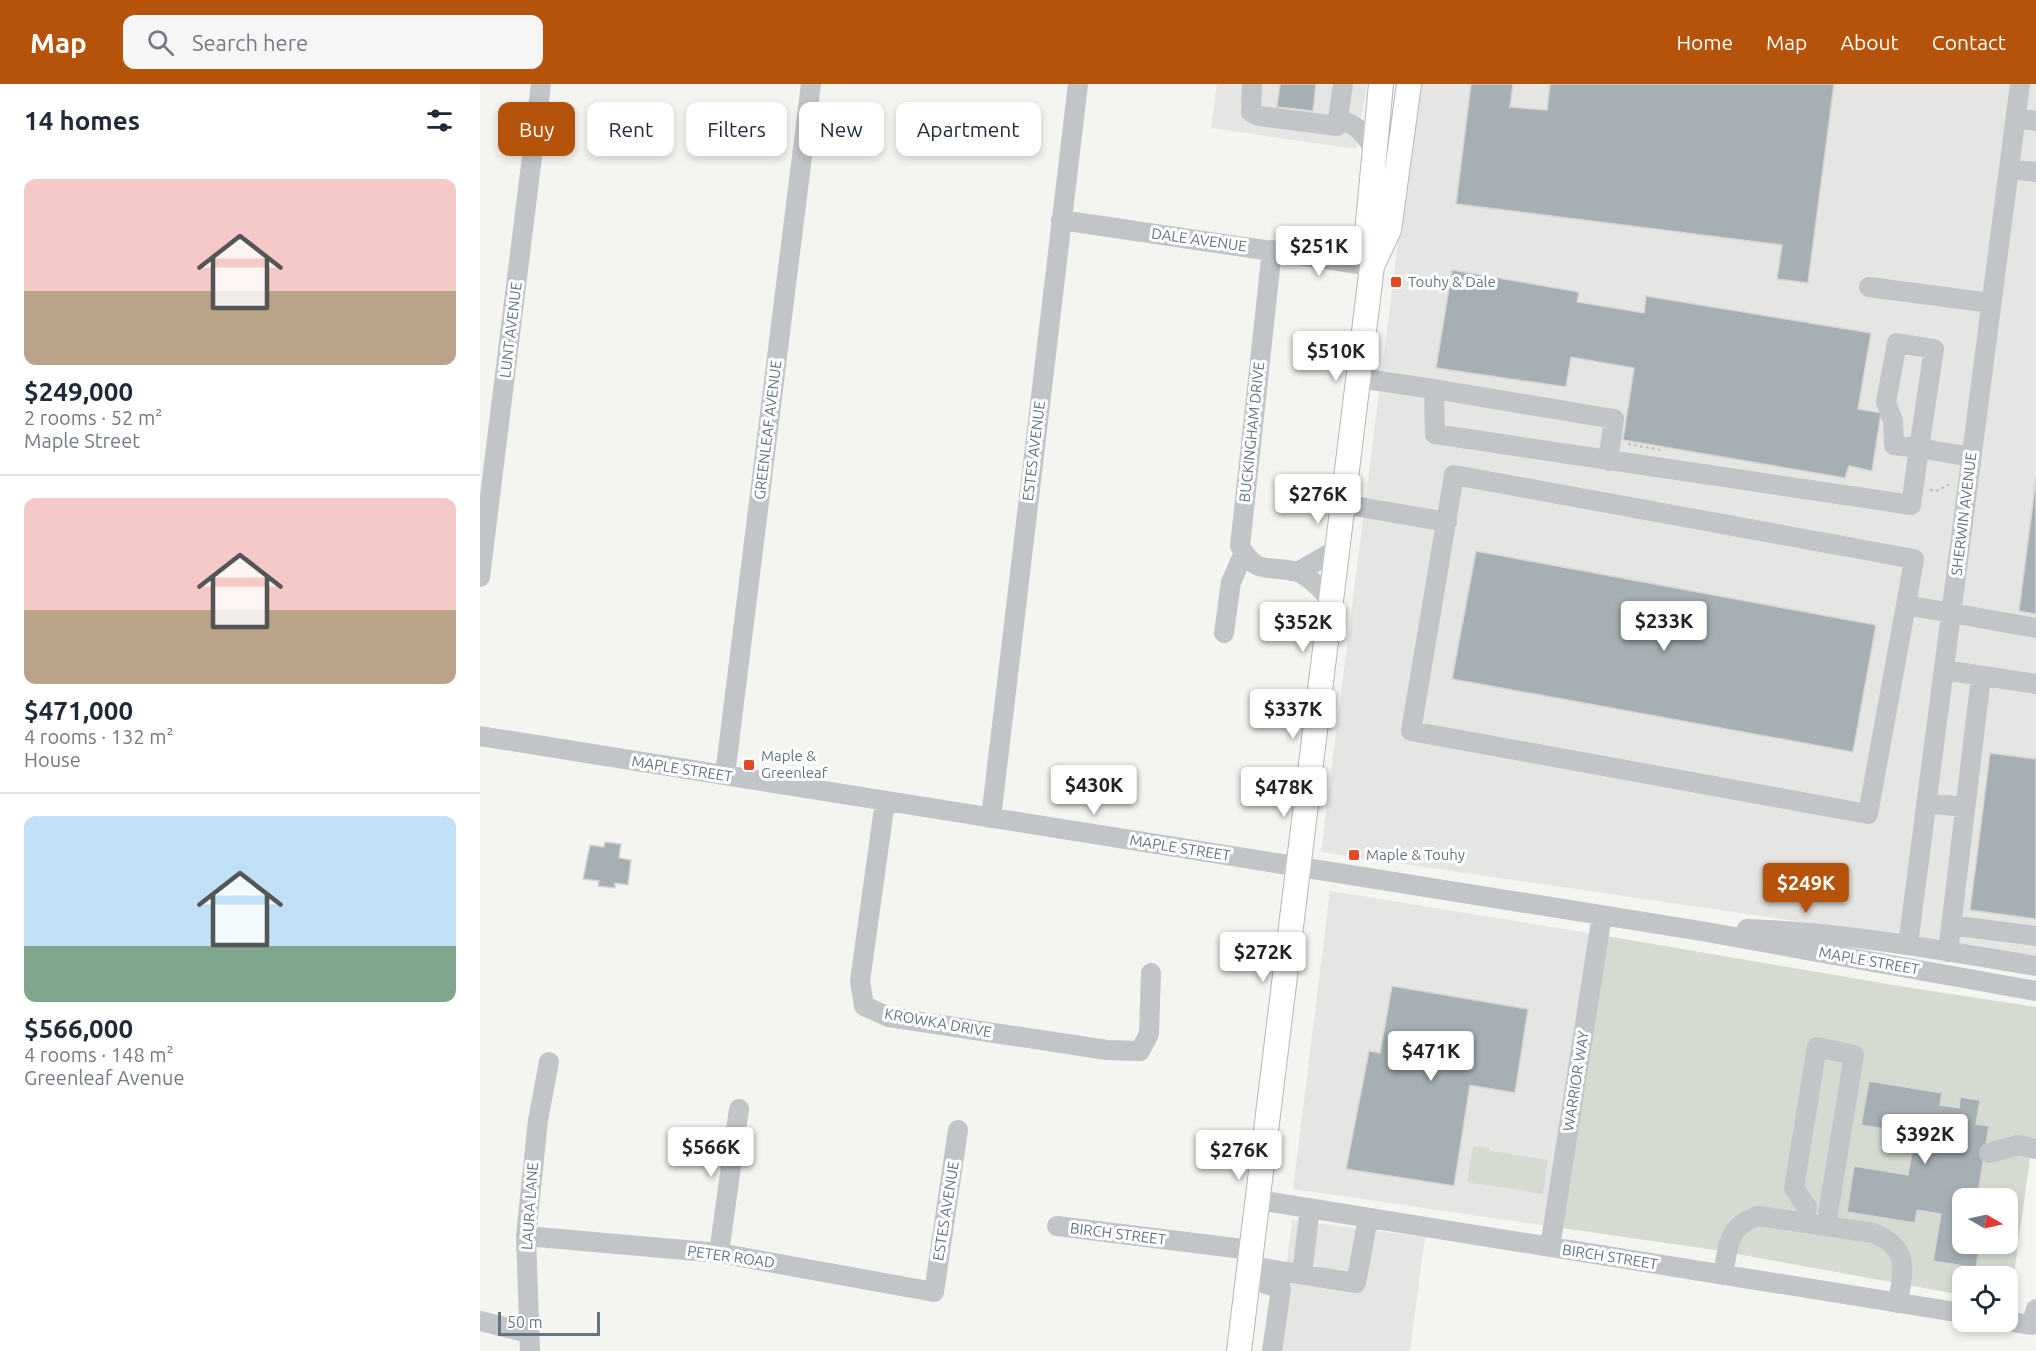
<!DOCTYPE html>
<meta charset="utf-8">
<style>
:root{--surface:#fff;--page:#f6f6f7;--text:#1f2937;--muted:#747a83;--line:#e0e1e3;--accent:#b45309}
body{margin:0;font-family:Ubuntu,sans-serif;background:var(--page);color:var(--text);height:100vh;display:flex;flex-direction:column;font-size:22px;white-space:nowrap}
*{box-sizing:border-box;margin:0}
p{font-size:20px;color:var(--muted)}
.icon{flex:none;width:33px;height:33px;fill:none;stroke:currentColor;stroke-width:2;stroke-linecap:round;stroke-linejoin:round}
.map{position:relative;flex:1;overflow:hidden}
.sheet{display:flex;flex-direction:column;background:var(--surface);width:480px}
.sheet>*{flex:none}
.hud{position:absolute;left:18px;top:18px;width:570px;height:54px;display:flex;gap:12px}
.needle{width:39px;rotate:99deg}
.controls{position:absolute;left:1472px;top:1104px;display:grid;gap:12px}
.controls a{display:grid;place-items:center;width:66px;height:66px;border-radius:12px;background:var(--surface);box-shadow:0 3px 9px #0003;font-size:30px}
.scale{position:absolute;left:18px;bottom:15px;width:102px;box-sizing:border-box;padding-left:6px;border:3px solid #637581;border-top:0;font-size:16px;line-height:21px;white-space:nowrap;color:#637581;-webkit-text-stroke:4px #fff;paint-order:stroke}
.price{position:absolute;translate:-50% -51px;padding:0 14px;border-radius:6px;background:#fff;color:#222;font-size:20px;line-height:39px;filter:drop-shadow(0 2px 3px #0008)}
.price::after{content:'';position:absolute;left:50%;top:36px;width:18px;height:14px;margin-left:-9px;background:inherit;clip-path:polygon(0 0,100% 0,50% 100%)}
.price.selected{background:var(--accent);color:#fff}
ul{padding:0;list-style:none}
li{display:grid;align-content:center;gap:12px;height:318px;padding:0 24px}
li+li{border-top:2px solid var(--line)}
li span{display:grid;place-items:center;height:186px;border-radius:12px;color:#555}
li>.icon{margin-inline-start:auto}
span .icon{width:108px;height:108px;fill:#fffc;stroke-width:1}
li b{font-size:26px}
h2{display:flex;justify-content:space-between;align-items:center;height:72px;padding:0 24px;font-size:26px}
.chip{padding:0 21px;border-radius:12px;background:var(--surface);box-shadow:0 3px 9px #0003;font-size:21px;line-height:54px}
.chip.selected{background:var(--accent);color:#fff}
header{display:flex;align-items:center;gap:36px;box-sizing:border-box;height:84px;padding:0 30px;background:var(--accent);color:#fff}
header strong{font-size:28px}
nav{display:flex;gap:33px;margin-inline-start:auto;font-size:21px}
.search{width:420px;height:54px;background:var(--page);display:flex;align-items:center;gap:15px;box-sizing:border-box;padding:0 21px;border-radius:12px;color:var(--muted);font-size:22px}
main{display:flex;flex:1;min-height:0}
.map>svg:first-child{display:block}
.built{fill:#e5e6e4}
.green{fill:#d5dbd1;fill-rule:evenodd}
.building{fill:#a6afb3;stroke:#d5d5d3;stroke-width:1.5}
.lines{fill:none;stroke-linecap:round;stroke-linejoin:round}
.major-casing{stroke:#b2b7ba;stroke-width:26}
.path{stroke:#bbbdbf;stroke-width:2;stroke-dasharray:3 3;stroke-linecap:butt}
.minor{stroke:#c1c5c8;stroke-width:20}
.major{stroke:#fff;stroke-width:24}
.poi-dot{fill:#e24a22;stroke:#fff;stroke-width:2}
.labels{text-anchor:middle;stroke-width:6;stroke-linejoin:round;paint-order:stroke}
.street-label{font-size:15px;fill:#637581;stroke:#fff}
.poi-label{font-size:15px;fill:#637581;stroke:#fff;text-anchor:start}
</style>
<header>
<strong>Map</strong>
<div class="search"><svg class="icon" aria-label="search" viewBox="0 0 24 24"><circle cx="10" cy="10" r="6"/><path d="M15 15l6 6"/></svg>Search here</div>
<nav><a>Home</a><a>Map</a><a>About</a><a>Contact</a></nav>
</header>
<main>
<section class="sheet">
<h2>14 homes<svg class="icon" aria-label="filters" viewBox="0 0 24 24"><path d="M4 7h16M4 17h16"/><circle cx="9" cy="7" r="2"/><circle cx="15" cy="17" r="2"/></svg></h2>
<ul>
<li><span style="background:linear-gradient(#f6c9c9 60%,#b9a48a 0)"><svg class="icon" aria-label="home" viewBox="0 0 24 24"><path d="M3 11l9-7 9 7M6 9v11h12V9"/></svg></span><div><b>$249,000</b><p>2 rooms · 52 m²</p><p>Maple Street</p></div></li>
<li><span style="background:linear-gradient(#f6c9c9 60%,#b9a48a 0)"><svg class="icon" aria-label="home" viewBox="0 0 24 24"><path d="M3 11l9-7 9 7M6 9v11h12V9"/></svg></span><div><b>$471,000</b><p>4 rooms · 132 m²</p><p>House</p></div></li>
<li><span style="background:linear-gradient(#bfe0f5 70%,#7fa58c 0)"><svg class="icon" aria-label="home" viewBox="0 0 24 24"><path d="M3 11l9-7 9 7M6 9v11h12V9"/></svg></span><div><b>$566,000</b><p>4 rooms · 148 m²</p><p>Greenleaf Avenue</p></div></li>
</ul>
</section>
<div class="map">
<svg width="1556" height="1267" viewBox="0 0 1556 1267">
<rect width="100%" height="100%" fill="#f4f4f0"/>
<!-- built -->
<path class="built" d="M737,0H887L876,65L731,44Z
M938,0H1556V872L841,768Z
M850,807L1115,850L1068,1142L813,1105Z
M812,1136L945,1153L930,1267H796Z"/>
<!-- green -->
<path class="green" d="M1115,850L1419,902L1556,923V1058L1552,1060L1530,1219H1527V1192H1482V1211L1235,1166L1068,1142ZM1482,1114H1527V1160H1482Z
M993,1062L1010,1064V1067L1068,1076L1063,1110L987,1098Z"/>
<!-- building -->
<path class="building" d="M800,0H836L833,27L797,23Z
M991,0H1033L1030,23L1067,26L1070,0H1354L1328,199L1297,195L1302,161L976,120Z
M972,186L1099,208L1097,218L1164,229L1166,212L1391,249L1378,325L1401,329L1392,387L1369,382L1365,394L1143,356L1154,284L1091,273L1086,303L956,284Z
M1556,394V530L1539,527Z
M996,467L1396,541L1373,668L972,595Z
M1510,669L1556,675V835L1490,826Z
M125,758L141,760L139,774L151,776L148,801L135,799V804L118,802L119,797L103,795L110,761L124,763Z
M912,902L1048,925L1035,1009L990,1001L974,1102L866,1085L889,967L900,969Z
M1389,997L1462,1009L1460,1021L1479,1024L1480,1013L1500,1016L1496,1040L1509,1042L1498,1109L1508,1110L1507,1114H1482V1160H1500L1496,1184L1453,1177L1461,1130L1437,1126L1435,1139L1367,1128L1374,1082L1428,1091L1435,1050L1381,1041Z"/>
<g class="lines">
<!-- major casing -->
<g class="major-casing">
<path id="major" d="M892,182L909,146L929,0
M759,1267L892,182L887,149L901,0"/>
</g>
<!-- path -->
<path class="path" d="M1148,360L1181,366
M1450,406L1456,407L1470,400"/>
<!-- minor -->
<path class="minor" d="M772,0L771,28L779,32L857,42L863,0
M1536,34L1556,37
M858,36C876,39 885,50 894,65
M1530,85L1556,88
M581,136L892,182
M792,166L760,462C777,493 789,480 817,488C830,492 841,506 851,515
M1389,203L1511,219
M1417,259L1454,265L1439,364L1414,361L1413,337L1406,318Z
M878,294L954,305L955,350L1431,421L1439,364L1491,373
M954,305L1134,335L1128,377
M862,420L967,438
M818,488L856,466
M0,493L61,0
M1426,521L1388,730L931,647L974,391L1434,475L1426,521L1556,544
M744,549L751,498L764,469
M1464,586L1556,600
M0,652L1221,847L1556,907
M245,691L331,0
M405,717L380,897L384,922L409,933L627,966L660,967L669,950L671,889
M1446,719L1485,723
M511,734L598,0
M1471,841L1556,852
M1267,845C1364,848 1460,866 1556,882
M1428,861L1540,0
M1468,868L1501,593
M1509,1069L1538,1061L1556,1065
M778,1116L1482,1229
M1324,1139L1327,1123L1314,1104L1337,963L1374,971L1346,1142
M577,1142L771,1166
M46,1152L239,1169L454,1208L478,1046
M1070,1163L1122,831
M239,1169L259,1025
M769,1182L876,1199L888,1134
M822,1190L830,1124
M1243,1191C1249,1161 1246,1143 1278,1132L1393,1149C1431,1164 1423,1186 1418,1219
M768,1194L801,1205L792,1267
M0,1237L49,1249
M1527,1237L1551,1241L1556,1225
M50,1267L46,1152L58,1036L69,978"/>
<!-- major -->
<use href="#major" class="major"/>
</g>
<!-- markers -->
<g class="poi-dot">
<rect x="910" y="192" width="12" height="12" rx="3"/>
<rect x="263" y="675" width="12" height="12" rx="3"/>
<rect x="868" y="765" width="12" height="12" rx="3"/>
</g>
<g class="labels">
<!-- street labels -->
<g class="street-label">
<text transform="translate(719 156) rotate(8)" y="5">DALE AVENUE</text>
<text transform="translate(31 246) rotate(-83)" y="5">LUNT AVENUE</text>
<text transform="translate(288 346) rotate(-83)" y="5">GREENLEAF AVENUE</text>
<text transform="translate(772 348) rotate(-84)" y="5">BUCKINGHAM DRIVE</text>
<text transform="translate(554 367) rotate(-83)" y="5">ESTES AVENUE</text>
<text transform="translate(1484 430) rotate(-83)" y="5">SHERWIN AVENUE</text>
<text transform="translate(202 685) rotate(9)" y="5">MAPLE STREET</text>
<text transform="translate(700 764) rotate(9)" y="5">MAPLE STREET</text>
<text transform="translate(1389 877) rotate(10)" y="5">MAPLE STREET</text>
<text transform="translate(458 939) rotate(10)" y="5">KROWKA DRIVE</text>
<text transform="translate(1096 997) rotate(-81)" y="5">WARRIOR WAY</text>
<text transform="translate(50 1122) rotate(-86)" y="5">LAURA LANE</text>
<text transform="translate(466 1127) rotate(-81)" y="5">ESTES AVENUE</text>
<text transform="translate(638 1150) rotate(7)" y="5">BIRCH STREET</text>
<text transform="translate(251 1173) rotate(8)" y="5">PETER ROAD</text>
<text transform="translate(1130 1173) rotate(9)" y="5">BIRCH STREET</text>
</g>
<!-- poi labels -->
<g class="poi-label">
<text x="928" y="203">Touhy &amp; Dale</text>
<text x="281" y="677">Maple &amp;<tspan x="281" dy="17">Greenleaf</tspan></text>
<text x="886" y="776">Maple &amp; Touhy</text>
</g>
</g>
</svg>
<div class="controls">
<a><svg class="needle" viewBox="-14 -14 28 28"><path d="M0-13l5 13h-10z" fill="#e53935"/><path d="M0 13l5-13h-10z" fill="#747a83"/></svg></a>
<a><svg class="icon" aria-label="locate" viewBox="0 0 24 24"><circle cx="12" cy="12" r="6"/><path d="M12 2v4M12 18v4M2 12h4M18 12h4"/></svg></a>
</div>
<div class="scale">50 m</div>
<b class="price" style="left:839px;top:193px">$251K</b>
<b class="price" style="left:856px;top:298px">$510K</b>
<b class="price" style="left:838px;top:441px">$276K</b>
<b class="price" style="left:1184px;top:568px">$233K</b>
<b class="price" style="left:823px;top:569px">$352K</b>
<b class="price" style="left:813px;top:656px">$337K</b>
<b class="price" style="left:614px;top:732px">$430K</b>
<b class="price" style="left:804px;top:734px">$478K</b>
<b class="price selected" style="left:1326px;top:830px">$249K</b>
<b class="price" style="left:783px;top:899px">$272K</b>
<b class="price" style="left:951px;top:998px">$471K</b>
<b class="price" style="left:1445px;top:1081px">$392K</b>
<b class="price" style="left:231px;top:1094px">$566K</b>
<b class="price" style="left:759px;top:1097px">$276K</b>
<div class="hud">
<a class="chip selected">Buy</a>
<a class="chip">Rent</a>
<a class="chip">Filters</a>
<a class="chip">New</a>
<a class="chip">Apartment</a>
</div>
</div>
</main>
